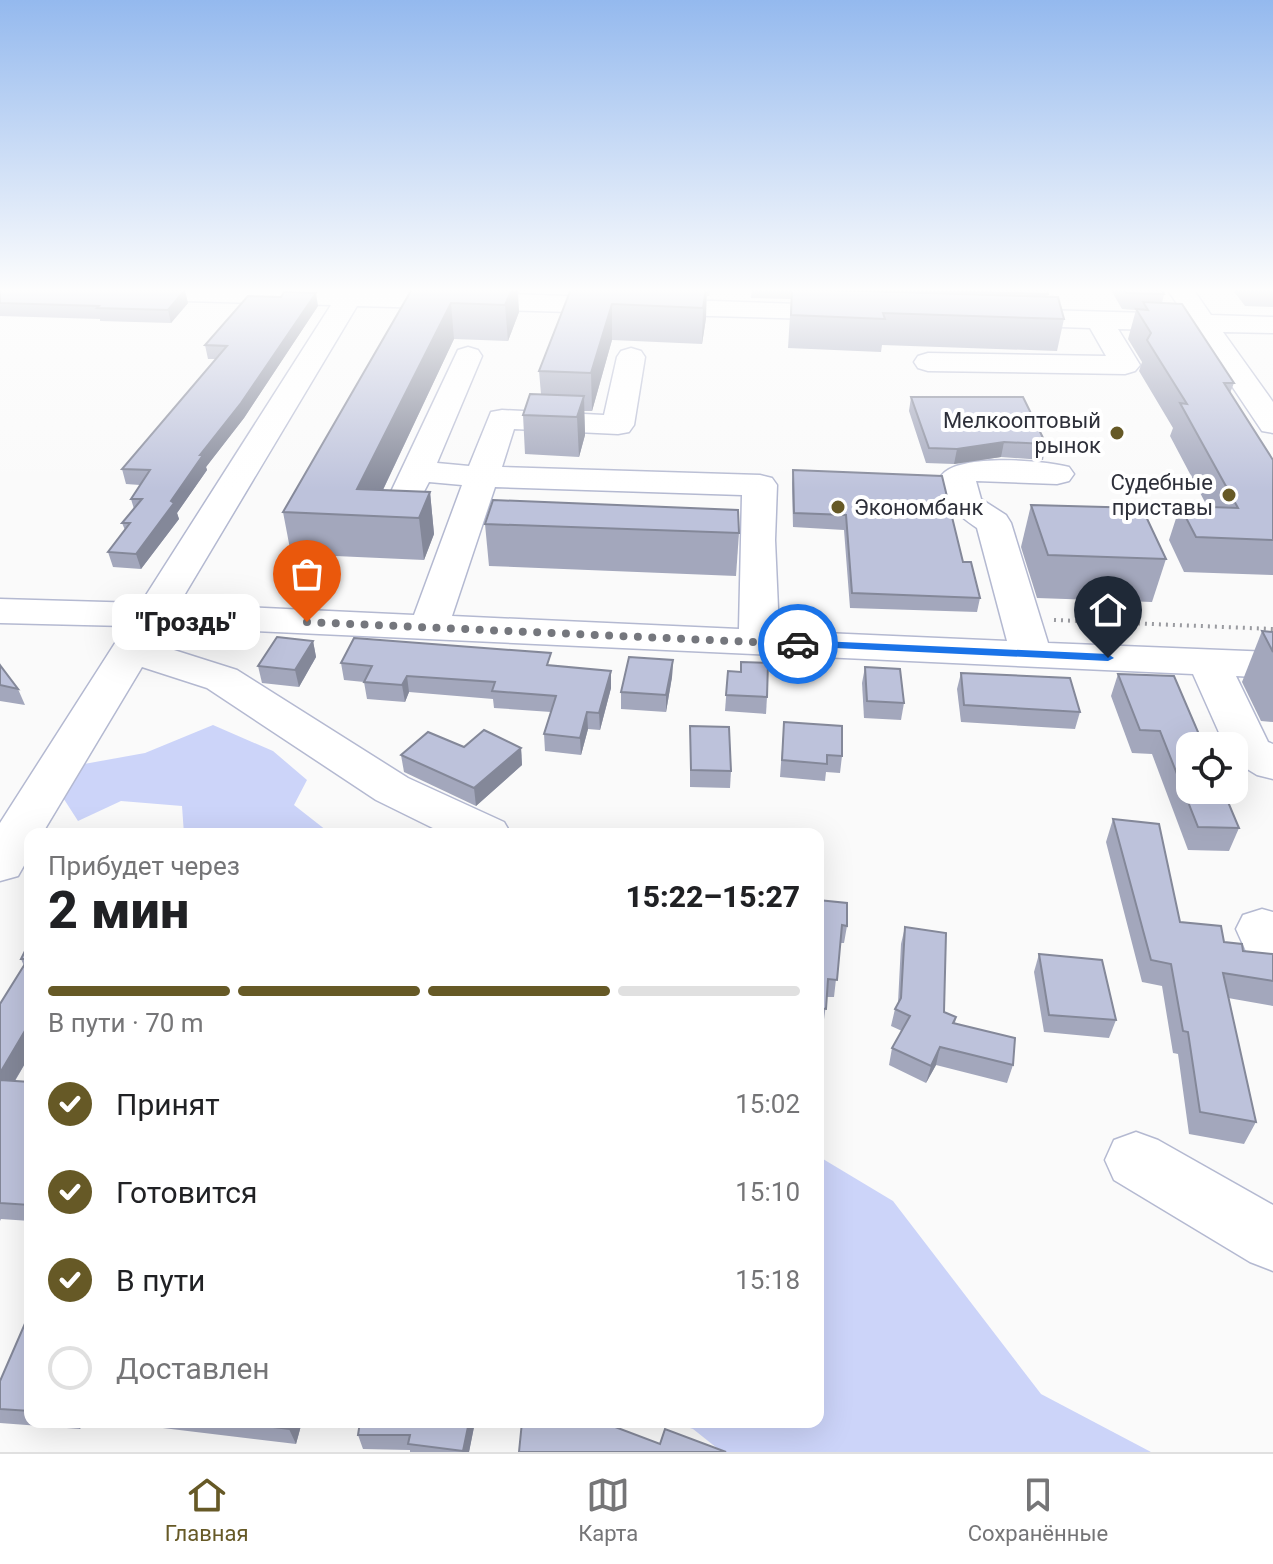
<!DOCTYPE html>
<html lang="ru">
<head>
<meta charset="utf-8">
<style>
	:root { --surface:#fff; --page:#f6f6f6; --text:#202124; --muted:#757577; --line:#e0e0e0; --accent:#665926 }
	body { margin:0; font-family:Roboto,sans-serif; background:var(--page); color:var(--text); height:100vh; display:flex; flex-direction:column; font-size:30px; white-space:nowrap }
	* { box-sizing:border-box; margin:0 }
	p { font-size:26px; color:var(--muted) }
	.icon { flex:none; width:44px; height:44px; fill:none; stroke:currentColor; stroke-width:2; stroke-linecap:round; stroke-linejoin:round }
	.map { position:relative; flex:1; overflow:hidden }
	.side { position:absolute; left:24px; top:828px; width:800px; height:600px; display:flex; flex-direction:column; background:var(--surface); border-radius:16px; box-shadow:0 8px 32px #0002 }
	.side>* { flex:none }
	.fabs { position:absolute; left:1176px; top:732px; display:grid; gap:16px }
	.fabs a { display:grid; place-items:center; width:72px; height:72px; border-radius:16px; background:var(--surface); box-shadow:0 8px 32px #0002; font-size:40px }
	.pin { position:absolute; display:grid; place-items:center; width:68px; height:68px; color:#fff; margin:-82px -34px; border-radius:50% 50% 50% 0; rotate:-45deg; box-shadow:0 0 8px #0007 }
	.pin .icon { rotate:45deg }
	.courier { position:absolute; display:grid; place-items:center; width:80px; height:80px; margin:-40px; border:6px solid #1a73e8; border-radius:50%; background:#fff; color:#222; box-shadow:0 2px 10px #0007 }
	.bubble { position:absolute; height:56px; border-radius:16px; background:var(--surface); box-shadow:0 8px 32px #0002; font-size:26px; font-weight:800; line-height:56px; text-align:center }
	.overview em { font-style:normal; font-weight:800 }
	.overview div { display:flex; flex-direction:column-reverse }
	.overview { display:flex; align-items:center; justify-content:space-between; height:136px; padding:0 24px }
	h1 { font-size:52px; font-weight:800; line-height:60px }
	.bar { display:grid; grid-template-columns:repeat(4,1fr); gap:12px 8px; align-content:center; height:96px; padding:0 24px }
	.bar i { height:10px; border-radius:6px; background:var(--line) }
	.bar .selected { background:var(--accent) }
	.bar p { grid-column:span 4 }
	ol { padding:0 24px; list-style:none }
	li { display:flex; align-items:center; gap:24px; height:88px }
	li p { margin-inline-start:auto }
	li .icon { padding:8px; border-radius:50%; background:var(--accent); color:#fff; stroke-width:4 }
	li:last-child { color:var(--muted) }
	li i { width:44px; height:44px; border:4px solid var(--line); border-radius:50% }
	.dock { display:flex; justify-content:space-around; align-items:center; height:112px; border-top:2px solid var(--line); background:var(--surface); font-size:22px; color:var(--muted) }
	.dock a { display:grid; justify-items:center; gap:4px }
	.dock .selected { color:var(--accent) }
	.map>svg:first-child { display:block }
</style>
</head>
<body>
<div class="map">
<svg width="1273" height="1452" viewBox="0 0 1273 1452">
	<rect width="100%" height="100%" fill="#fafafa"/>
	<g fill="#ccd4f9">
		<polygon points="213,725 273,751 307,780 294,805 331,834 184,834 182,806 121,801 78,821 60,793 84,764 145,753"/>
		<polygon points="818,1156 893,1201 1041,1394 1151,1452 722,1452 693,1429 671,1422 818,1422"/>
	</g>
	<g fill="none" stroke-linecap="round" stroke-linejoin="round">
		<g stroke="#b4b9d1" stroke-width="3">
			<g id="minor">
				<path d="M29 289H367L857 306 861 312 857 318 848 320 357 306 179 604 414 615 462 485 429 482 418 503 406 506 394 503 389 496 458 350 468 347 478 350 482 356 437 463 469 466 491 412 502 410 604 415 617 357 621 351 631 348 641 351 645 357 634 425 629 432 618 434 514 429 502 467 760 475 772 478 777 485 775 540 779 631 1007 641 977 528C951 510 948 507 941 476 957 453 1043 460 1069 467L1074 474 1069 481 1057 484 976 481 981 499 1006 515 1011 523 1048 643 1273 652V678L1236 676 1268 742 1273 744V779L1257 775 1234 761V746H1225L1193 674 165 627 155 644 237 670 408 778 504 822 511 834H445L376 800 207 688 142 667 42 834H30V855L18 876 0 881V823L126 626 0 623V599L141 603 331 305 42 297 33 294ZM495 487 742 495 739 629 452 616Z"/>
				<polygon points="1167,289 1193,289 1211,315 1273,317 1273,333 1223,332 1273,402 1273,433 1262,431 1195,331 1118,329 1140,365 1135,371 1125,374 928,371 918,368 914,362 918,356 928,353 1106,356 1090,328 1004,325 994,323 990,317 994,311 1004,309 1184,314"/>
				<polygon points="1262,909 1273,912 1273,975 1254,969 1236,929 1243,915"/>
				<polygon points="1136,1132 1158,1140 1273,1205 1273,1271 1250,1262 1114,1180 1105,1160 1114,1140"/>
			</g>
		</g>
		<polyline stroke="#9a9ba0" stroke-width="4" stroke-dasharray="2 5" stroke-linecap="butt" points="1054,620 1273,629"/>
		<use href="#minor" fill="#fff" fill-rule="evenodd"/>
	</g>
	<g fill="#a3a7bc">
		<polygon points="0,289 188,303 171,323 100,321 100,319 0,316"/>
		<polygon points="412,289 528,289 527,291 518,290 519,312 508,341 454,339 383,490 430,492 434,534 424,560 291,554 283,512"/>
		<polygon points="571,289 711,289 709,296 707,296 706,318 702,344 612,340 592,411 584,411 585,435 579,457 525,454 523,415 541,394 539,371"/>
		<polygon points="752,289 1047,289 1048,297 1064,319 1057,351 882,345 881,352 788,348 791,299 751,298"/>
		<polygon points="1095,289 1162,289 1164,294 1162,303 1234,383 1230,393 1273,460 1273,575 1184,572 1169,540 1180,506 1207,506 1170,436 1173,428 1139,371 1142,362 1128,339 1136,310 1122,309 1111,290"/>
		<polygon points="1232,289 1273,289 1273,307 1245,306"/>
		<polygon points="318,306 244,418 206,467 207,470 177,513 179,519 141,569 113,567 108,552 125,530 122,523 134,509 131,499 140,485 126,484 122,469 216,359 208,359 205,345"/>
		<polygon points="911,397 1046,444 1043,460 1001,457 954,464 926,463 909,411"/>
		<polygon points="793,470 980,598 977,612 850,608 844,530 793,527 792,483"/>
		<polygon points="1031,505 1166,559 1152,602 1037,598 1021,547"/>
		<polygon points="485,524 739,533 736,576 489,566"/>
		<polygon points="1262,631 1273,632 1273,722 1261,721 1242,682"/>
		<polygon points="313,641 316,657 299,687 262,683 258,666"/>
		<polygon points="673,660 672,677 666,712 621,709 621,692"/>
		<polygon points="341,663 552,666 611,671 611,688 600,730 588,729 581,755 545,751 544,734 551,712 494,708 493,699 409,692 405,702 367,699 364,682 344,680"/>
		<polygon points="0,665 18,689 25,705 0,701"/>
		<polygon points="865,667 904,703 901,720 864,718 862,683"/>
		<polygon points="728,671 767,697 766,714 725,711"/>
		<polygon points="961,673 1080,712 1075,729 961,722 957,689"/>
		<polygon points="1118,674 1239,828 1229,851 1188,850 1152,754 1132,753 1111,696"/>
		<polygon points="784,722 842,756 840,773 826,772 825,781 780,777"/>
		<polygon points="690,726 731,771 730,788 690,787"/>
		<polygon points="464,747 521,748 522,765 476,806 404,772 401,755"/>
		<polygon points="1113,819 1180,922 1243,951 1273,954 1273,1006 1228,998 1256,1122 1244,1144 1189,1134 1178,1054 1173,1053 1162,986 1142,982 1106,842"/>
		<polygon points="818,900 847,926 844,943 840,943 834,997 827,997 823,1027 818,1026"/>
		<polygon points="905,927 944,1012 956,1017 955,1023 1013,1065 1007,1083 936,1065 926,1083 889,1065 892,1048 902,1031 891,1026 895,1009 898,1003 901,944"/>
		<polygon points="30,941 30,1055 15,1081 30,1082 30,1221 1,1219 0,1221 0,1004 24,966 21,959"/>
		<polygon points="1039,954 1116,1020 1109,1038 1044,1032 1034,972"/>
		<polygon points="30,1312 30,1422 83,1422 80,1429 0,1423 0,1381"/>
		<polygon points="113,1422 302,1422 296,1444"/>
		<polygon points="360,1422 475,1422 469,1452 410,1452 410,1450 363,1449 358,1435"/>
	</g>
	<g fill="#848899">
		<polygon points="512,289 517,289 519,312 508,341 505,305"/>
		<polygon points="706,289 706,318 702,344 703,308"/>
		<polygon points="185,290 188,303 171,323 168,310"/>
		<polygon points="316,293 318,306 244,418 206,467 207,470 177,513 179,519 141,569 136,554 200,455"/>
		<polygon points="451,303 454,339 371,515 357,489"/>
		<polygon points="612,304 612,340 592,411 591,373"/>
		<polygon points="584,396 585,435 579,457 577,417"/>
		<polygon points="1004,442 1001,457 954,464 957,449"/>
		<polygon points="430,492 434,534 424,560 419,518"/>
		<polygon points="313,641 316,657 299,687 295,670"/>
		<polygon points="673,660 672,677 666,712 666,695"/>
		<polygon points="611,671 611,688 600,730 599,713"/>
		<polygon points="407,676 409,692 405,702 402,685"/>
		<polygon points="587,712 588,729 581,755 580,738"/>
		<polygon points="521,748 522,765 476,806 474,788"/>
		<polygon points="26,1029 30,1036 30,1055 5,1097 0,1088 0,1073"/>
		<polygon points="940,1047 936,1065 926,1083 931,1066"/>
		<polygon points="75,1422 83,1422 80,1429"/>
		<polygon points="291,1422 302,1422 296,1444 289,1429"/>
		<polygon points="469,1422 475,1422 469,1452 463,1452"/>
	</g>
	<g fill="#bdc2db" stroke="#848899" stroke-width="2">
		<polygon points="0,289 130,289 185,290 168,310 97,308 99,306 0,303"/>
		<polygon points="412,289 512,289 505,305 451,303 357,489 430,492 419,518 283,512"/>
		<polygon points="571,289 706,289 703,308 612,304 591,373 539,371"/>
		<polygon points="792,289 1058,297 1064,319 883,313 885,319 791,315"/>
		<polygon points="867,289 1047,289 1048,294"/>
		<polygon points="1124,289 1161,289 1164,294 1127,293"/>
		<polygon points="284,292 316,293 241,403 200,455 203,455 171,501 174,503 136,554 108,552 130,523 122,523 142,499 131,499 150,470 122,469 227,346 205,345 248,296 281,297"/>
		<polygon points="1143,302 1182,304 1234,383 1224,383 1273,460 1273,540 1196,537 1180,506 1238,508 1180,403 1187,404 1147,340 1151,333 1136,309 1148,310"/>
		<polygon points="530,394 584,396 577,417 523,415"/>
		<polygon points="911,397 1023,397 1046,444 1004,442 957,449 929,448"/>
		<polygon points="793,470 942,476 963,562 971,562 980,598 852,593 846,515 794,513"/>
		<polygon points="493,500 738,510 739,533 485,524"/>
		<polygon points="1031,505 1142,508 1166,559 1048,555"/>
		<polygon points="1262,631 1273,632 1273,652"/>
		<polygon points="277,637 313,641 295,670 258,666"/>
		<polygon points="354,638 551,653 547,665 611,671 599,713 587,712 580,738 544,734 556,696 492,691 495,682 407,676 402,685 364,682 372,666 341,663"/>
		<polygon points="629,657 673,660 666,695 621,692"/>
		<polygon points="741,662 768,663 767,697 726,695 728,671 741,672"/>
		<polygon points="0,665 18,689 0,685"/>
		<polygon points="865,667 900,669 904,703 867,701"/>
		<polygon points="961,673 1070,678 1080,712 964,705"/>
		<polygon points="1118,674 1174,676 1204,746 1190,746 1190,790 1223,790 1239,828 1198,827 1160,731 1140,730"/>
		<polygon points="784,722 842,726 842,756 827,755 827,764 782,760"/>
		<polygon points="690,726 729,727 731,771 691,770"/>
		<polygon points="484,730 521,748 474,788 401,755 428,732 464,747"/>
		<polygon points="1113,819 1159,824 1180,922 1221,926 1224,942 1242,944 1243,951 1273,954 1273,981 1223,973 1256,1122 1200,1112 1188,1032 1183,1031 1171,964 1151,960"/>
		<polygon points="818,900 847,903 847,926 842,925 837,980 828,979 826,1009 818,1008"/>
		<polygon points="905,927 946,933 944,1012 956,1017 953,1023 1015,1038 1013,1065 940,1047 931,1066 892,1048 910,1016 895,1009 901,998"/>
		<polygon points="30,941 30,1029 26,1029 0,1073 0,1004 28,959 21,959"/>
		<polygon points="1039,954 1102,960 1116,1020 1049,1015"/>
		<polygon points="0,1080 30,1082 30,1205 0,1203"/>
		<polygon points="30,1312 30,1411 0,1409 0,1381"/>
		<polygon points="230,1422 291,1422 289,1429"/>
		<polygon points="360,1422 469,1422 463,1451 408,1444 410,1435 358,1435"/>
		<polygon points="522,1422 602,1422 660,1444 665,1429 726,1452 519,1452"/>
	</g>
	<linearGradient id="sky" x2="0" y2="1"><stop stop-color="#94b9ee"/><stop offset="0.59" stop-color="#fdfdfd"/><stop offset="1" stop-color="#fdfdfd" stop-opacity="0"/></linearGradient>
	<rect width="1273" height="492" fill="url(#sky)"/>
	<polygon fill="#1a73e8" points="798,640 1108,654 1114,658 1108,661 793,646 793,641"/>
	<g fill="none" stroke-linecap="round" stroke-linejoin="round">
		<polyline stroke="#75777d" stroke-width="8" stroke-dasharray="0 14.4" points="307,622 798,644"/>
	</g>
	<g fill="#665926" stroke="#fff" stroke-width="3">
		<circle cx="1117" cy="433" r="8"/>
		<circle cx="1229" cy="495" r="8"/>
		<circle cx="838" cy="507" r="8"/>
	</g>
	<g text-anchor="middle" stroke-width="8" stroke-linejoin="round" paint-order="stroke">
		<g font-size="22" fill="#2e303a" stroke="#fff" text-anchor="end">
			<text x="1101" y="428">Мелкооптовый<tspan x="1101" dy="25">рынок</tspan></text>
			<text x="1213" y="490">Судебные<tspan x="1213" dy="25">приставы</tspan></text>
			<text x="854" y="515" text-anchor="start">Экономбанк</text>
		</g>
	</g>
</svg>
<div class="fabs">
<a><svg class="icon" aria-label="locate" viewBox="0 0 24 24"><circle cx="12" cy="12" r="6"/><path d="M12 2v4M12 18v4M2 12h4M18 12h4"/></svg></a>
</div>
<div class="pin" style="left:307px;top:622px;background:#ea580c"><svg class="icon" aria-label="bag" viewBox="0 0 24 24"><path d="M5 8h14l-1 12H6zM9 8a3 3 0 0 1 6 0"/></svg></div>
<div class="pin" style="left:1108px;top:658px;background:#1f2937"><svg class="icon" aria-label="home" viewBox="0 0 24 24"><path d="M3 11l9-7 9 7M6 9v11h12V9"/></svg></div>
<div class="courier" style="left:798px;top:644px"><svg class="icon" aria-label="car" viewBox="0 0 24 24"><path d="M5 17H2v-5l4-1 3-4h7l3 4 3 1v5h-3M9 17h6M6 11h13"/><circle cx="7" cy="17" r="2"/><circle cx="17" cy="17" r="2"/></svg></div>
<div class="bubble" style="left:112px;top:594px;width:148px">&quot;Гроздь&quot;</div>
<section class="side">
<div class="overview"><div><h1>2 мин</h1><p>Прибудет через</p></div><em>15:22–15:27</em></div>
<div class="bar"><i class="selected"></i><i class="selected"></i><i class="selected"></i><i></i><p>В пути · 70 m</p></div>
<ol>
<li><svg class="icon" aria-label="check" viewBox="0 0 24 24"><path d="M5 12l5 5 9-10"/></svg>Принят<p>15:02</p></li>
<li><svg class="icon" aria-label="check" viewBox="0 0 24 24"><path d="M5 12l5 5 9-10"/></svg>Готовится<p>15:10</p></li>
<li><svg class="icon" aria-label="check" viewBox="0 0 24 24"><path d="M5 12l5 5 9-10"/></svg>В пути<p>15:18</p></li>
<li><i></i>Доставлен</li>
</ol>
</section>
</div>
<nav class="dock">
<a class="selected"><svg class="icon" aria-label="home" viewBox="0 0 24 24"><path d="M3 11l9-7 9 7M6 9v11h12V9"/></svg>Главная</a>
<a><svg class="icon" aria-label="map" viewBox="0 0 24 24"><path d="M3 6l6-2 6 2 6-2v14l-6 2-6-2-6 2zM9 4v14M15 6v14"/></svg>Карта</a>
<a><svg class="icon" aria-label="saved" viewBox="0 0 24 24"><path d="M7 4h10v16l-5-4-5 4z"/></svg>Сохранённые</a>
</nav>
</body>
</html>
